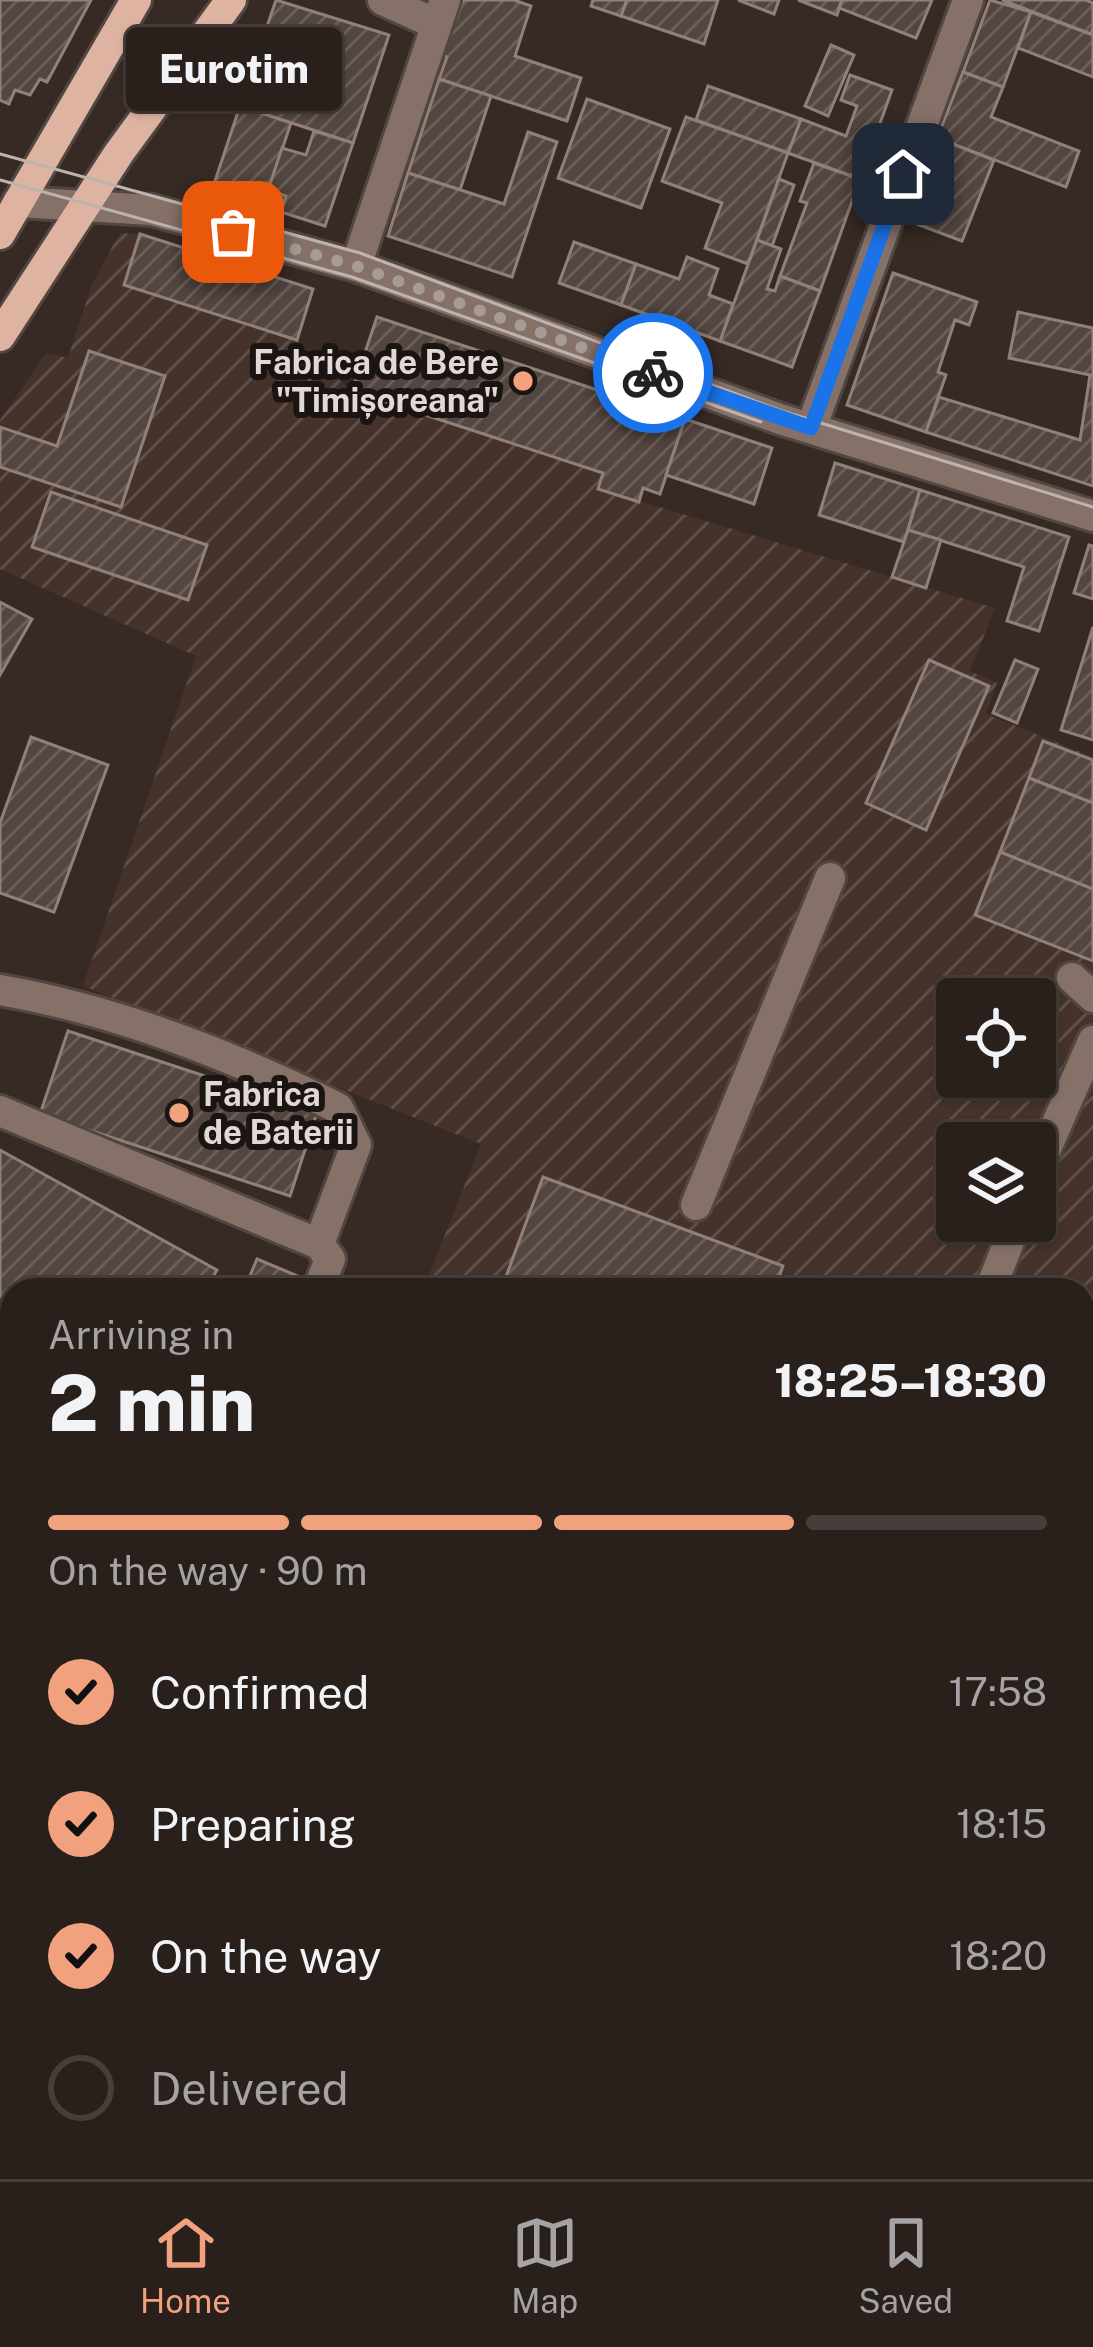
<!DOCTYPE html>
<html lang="en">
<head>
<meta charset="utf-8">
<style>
	:root { --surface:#29201b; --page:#312824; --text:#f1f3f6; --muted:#a5a3a3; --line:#453e3a; --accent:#f2a17e }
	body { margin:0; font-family:"Public Sans",sans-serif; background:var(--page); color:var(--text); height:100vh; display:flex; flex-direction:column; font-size:45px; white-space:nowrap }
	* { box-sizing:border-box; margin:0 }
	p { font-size:39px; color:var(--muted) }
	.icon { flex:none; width:66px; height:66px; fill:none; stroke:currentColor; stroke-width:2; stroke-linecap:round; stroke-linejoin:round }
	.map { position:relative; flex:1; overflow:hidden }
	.sheet { position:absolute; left:0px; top:1278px; width:1095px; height:903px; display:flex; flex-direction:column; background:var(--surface); border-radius:36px 36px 0 0; box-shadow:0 3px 9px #0004,0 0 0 3px var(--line) }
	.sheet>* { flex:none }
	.controls { position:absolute; left:936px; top:978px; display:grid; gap:24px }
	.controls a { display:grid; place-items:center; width:120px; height:120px; border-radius:12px; background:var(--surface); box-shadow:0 3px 9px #0004,0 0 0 3px var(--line); font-size:60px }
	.pin { position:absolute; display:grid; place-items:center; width:102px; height:102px; color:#fff; margin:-51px; border-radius:24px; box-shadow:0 6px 18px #0006 }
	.courier { position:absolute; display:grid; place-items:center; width:120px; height:120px; margin:-60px; border:9px solid #1a73e8; border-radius:50%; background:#fff; color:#222; box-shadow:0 3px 15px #0007 }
	.bubble { position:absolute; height:84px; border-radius:12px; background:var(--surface); box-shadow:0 3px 9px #0004,0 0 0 3px var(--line); font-size:39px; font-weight:800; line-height:84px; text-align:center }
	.overview em { font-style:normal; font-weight:800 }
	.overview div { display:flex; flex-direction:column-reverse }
	.overview { display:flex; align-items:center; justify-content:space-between; height:204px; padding:0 48px }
	h1 { font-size:78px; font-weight:800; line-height:90px }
	.bar { display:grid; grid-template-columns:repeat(4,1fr); gap:18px 12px; align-content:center; height:144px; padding:0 48px }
	.bar i { height:15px; border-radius:9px; background:var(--line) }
	.bar .selected { background:var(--accent) }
	.bar p { grid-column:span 4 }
	ol { padding:0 48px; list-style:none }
	li { display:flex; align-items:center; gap:36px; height:132px }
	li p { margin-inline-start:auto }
	li .icon { padding:12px; border-radius:50%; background:var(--accent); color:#111; stroke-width:4 }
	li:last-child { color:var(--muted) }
	li i { width:66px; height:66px; border:6px solid var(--line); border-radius:50% }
	.dock { display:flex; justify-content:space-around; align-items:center; height:168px; border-top:3px solid var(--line); background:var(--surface); font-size:33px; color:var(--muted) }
	.dock a { display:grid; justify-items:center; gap:6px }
	.dock .selected { color:var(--accent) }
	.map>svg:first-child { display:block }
</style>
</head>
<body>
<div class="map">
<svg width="1093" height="2179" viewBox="0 0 1093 2179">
	<defs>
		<pattern id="industrial-furrows" width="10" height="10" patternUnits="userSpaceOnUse" patternTransform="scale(3)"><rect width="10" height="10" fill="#45322a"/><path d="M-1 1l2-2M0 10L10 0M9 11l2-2" fill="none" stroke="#604f48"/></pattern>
		<pattern id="building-hatch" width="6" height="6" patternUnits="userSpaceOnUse" patternTransform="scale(3)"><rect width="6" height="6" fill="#53453f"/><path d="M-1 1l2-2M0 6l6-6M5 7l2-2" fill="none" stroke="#6b5f5a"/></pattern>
	</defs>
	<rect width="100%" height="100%" fill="#372a24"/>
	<g fill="url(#industrial-furrows)" fill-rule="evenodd">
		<path d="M120 233 140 234 313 289 297 340 352 391 603 473 599 489 995 608 970 671 997 683 986 714 1093 757V1368L1083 1398V1290H423L481 1144 83 986 196 656 0 569V420L46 353 68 358 92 284ZM957 999H1035V1077H957ZM957 1143H1035V1221H957Z"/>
		<polygon points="1083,1573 1093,1574 1093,2179 117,2179 120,2169 1083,2169"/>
	</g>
	<g fill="url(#building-hatch)" stroke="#908079" stroke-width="3">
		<polygon points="0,0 91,0 47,82 40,79 30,95 15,90 9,104 0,100"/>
		<polygon points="276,0 389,35 353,143 240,106"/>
		<polygon points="463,0 514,0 531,6 515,56 581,78 567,121 439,79 447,57 435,54 446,17 456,20"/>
		<polygon points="593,0 627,0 621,16 591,6"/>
		<polygon points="627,0 718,0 704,44 621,16"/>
		<polygon points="738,0 779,0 774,14"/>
		<polygon points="798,0 842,0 837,15"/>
		<polygon points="842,0 932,0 916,38 839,8"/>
		<polygon points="990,0 1031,12 1003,87 963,72"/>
		<polygon points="1002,0 1086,0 1093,3 1093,28 1091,34"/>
		<polygon points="1031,12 1093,35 1093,77 1018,48"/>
		<polygon points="831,45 854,55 828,116 805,106"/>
		<polygon points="963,72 1003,87 991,117 1079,151 1066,187 937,138"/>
		<polygon points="850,75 892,90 860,179 788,153 801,119 846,136 857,106 841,100"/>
		<polygon points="439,79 491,96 460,190 408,173"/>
		<polygon points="708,86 801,119 788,153 696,120"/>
		<polygon points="587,99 670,129 641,208 558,178"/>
		<polygon points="240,106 291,123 263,206 212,190"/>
		<polygon points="686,117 788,153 748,264 705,248 722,203 662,181"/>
		<polygon points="314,131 353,143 325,226 281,212 286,196 268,190 282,148 306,155"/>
		<polygon points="528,132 557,142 512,277 388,236 408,173 504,204"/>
		<polygon points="937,138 994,160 962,241 906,220"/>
		<polygon points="814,163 860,179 820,291 780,276 807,203 800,201"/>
		<polygon points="779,179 794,185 772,246 757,240"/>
		<polygon points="140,234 313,289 297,340 124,285"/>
		<polygon points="757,240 781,249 767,289 775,291 780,276 820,291 792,367 720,341"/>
		<polygon points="574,242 636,264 621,305 559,283"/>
		<polygon points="687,257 718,269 709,295 733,304 720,341 621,305 636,264 679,279"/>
		<polygon points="893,273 977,302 969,325 955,320 938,372 946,375 926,432 847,405"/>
		<polygon points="1018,312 1093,328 1093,486 926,432 939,397 1080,440 1090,375 1009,358"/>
		<polygon points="377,317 685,419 660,494 643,488 639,502 598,489 603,473 352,391"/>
		<polygon points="89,351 165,376 121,507 0,467 0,427 57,446"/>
		<polygon points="685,419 772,448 754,504 666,475"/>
		<polygon points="835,463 920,490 904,542 819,515"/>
		<polygon points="920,490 1069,537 1039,631 1007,621 1024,567 908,530"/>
		<polygon points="51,492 207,545 188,600 32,547"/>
		<polygon points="908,530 941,540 926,588 892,577"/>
		<polygon points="1089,545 1093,546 1093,599 1074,593"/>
		<polygon points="0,602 32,619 0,675"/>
		<polygon points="1093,627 1093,740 1061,730"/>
		<polygon points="929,660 989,686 926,830 866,803"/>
		<polygon points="1015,660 1038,669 1017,723 993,713"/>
		<polygon points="31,737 108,765 54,912 0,893 0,823"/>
		<polygon points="1043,741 1093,760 1093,803 1029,778"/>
		<polygon points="1029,778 1093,803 1093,889 1000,852"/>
		<polygon points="1000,852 1093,889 1093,961 975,915"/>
		<polygon points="68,1031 317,1113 290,1196 40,1114"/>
		<polygon points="0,1150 217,1270 205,1290 12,1290 12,1376 0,1369"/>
		<polygon points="543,1177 783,1266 774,1290 501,1290"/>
		<polygon points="257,1259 312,1282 309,1290 244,1290"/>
		<polygon points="0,1369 12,1376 12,1428 0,1421"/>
		<polygon points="0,1489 12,1495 12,1639 0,1632"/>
		<polygon points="1083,1742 1093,1743 1093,1983 1083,1982"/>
		<polygon points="132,2169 274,2169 270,2179 129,2179"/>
		<polygon points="339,2169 383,2169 380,2179 335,2179"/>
		<polygon points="659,2169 783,2169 778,2179 654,2179"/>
	</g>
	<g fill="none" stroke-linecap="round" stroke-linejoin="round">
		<g stroke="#524640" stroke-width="36">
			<g id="minor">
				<polyline points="383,0 436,24"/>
				<polyline points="18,202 152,210 356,266 780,419 1093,516"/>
				<polyline points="356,266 445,0"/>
				<polyline points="811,428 968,0"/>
				<polyline points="1072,978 1093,997"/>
				<path d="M0 990C116 1010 233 1056 338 1108L356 1145 319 1244"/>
				<polyline points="0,1111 319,1244 330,1259 318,1290"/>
				<polyline points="1035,1174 1093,1041"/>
				<polyline points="696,1205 830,878"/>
				<polyline points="990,1290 1017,1221"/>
				<polyline points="0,1651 12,1658"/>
				<polyline points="0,1795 12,1774"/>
				<polyline points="297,2179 301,2169"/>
				<polyline points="651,2179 654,2169"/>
			</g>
		</g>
		<g stroke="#524640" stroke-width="36">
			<g id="major">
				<polyline points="0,234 136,0"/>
				<polyline points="0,336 119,153 231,0"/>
			</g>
		</g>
		<use href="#minor" stroke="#867168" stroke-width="30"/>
		<use href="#major" stroke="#deb3a1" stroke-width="30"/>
		<g stroke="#bdb3af" stroke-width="3">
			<polyline points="0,154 360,253 782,411 1093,507"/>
			<polyline points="0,180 352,277 761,422"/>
		</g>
	</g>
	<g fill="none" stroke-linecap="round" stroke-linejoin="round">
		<polyline stroke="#a69c97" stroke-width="12" stroke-dasharray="0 21.6" points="233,232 356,266 653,373"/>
		<polyline stroke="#1a73e8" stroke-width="15" points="653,373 811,428 903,174"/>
	</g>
	<g fill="#f2a17e" stroke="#1a1412" stroke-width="4.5">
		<circle cx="523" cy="381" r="12"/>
		<circle cx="179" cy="1113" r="12"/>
	</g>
	<g text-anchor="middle" stroke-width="12" stroke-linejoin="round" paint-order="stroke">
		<g font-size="33" font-weight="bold" fill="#e2d9d5" stroke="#1a1412" text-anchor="end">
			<text x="499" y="374">Fabrica de Bere<tspan x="499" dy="38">"Timișoreana"</tspan></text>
			<text x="203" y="1106" text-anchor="start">Fabrica<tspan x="203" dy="38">de Baterii</tspan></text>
		</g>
	</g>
</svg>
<div class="controls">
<a><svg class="icon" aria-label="locate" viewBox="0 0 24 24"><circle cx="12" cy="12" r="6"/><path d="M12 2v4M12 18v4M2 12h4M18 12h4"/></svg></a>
<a><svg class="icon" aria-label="layers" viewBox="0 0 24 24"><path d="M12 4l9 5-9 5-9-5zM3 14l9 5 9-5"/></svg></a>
</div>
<div class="pin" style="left:233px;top:232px;background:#ea580c"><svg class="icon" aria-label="bag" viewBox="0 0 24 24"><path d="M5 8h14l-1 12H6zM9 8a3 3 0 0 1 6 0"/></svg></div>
<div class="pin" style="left:903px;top:174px;background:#1f2937"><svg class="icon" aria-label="home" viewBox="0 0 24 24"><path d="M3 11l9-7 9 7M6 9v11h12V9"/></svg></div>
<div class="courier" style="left:653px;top:373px"><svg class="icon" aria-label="bike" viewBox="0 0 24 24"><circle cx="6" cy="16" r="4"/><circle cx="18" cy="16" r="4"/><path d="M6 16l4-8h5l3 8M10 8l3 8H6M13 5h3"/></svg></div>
<div class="bubble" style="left:126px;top:27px;width:216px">Eurotim</div>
<section class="sheet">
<div class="overview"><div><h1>2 min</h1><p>Arriving in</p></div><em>18:25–18:30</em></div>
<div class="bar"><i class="selected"></i><i class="selected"></i><i class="selected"></i><i></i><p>On the way · 90 m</p></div>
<ol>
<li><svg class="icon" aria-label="check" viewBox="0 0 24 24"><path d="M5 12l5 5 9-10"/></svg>Confirmed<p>17:58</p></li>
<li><svg class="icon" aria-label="check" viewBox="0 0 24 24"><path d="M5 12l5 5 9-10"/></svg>Preparing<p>18:15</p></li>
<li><svg class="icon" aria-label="check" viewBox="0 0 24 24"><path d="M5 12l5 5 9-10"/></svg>On the way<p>18:20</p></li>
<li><i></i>Delivered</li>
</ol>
</section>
</div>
<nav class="dock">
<a class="selected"><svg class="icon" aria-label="home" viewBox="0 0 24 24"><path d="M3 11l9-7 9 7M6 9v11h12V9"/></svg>Home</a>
<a><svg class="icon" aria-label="map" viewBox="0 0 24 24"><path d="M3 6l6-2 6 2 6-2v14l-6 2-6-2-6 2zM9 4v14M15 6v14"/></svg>Map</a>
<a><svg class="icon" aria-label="saved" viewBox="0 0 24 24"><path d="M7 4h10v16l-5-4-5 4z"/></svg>Saved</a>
</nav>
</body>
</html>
